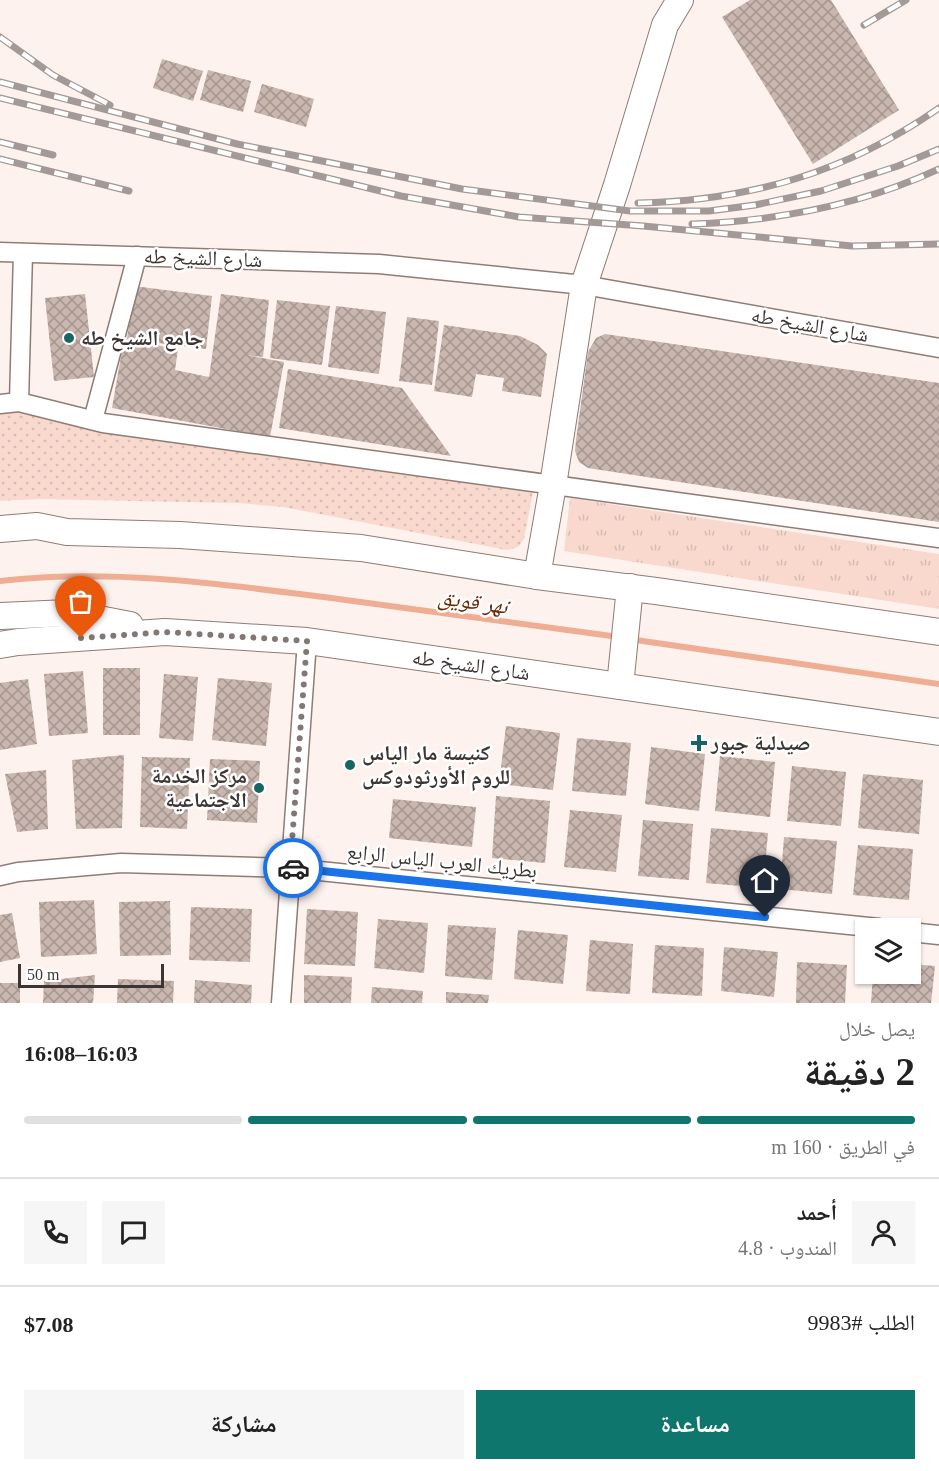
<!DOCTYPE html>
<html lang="ar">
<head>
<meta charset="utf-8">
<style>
	:root { --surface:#fff; --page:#f6f6f6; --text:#222; --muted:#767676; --line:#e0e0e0; --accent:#0f766e }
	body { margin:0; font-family:"Times New Roman","Noto Naskh Arabic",serif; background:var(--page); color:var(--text); direction:rtl; height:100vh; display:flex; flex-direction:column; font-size:22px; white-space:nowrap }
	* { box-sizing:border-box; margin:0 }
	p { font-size:20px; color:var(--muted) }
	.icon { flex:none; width:33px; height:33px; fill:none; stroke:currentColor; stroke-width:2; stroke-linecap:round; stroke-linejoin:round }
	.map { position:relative; height:1003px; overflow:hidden; direction:ltr }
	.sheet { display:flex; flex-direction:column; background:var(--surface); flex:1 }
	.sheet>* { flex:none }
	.controls { position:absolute; left:855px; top:918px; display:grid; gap:12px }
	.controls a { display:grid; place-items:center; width:66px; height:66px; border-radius:0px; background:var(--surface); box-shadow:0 2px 4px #0004; font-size:30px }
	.scale { position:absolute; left:18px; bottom:15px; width:146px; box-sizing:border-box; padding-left:6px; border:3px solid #3d3533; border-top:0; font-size:16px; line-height:21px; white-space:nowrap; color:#3d3533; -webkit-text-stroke:4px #fff; paint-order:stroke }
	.pin { position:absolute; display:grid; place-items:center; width:51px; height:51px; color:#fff; margin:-62px -26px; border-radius:50% 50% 50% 0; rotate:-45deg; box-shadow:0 0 6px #0007 }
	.pin .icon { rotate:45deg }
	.courier { position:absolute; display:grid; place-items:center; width:60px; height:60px; margin:-30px; border:4px solid #1a73e8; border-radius:50%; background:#fff; color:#222; box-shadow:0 2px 8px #0007 }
	.headline em { font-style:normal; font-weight:800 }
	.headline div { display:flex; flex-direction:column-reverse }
	.headline { display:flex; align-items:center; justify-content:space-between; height:102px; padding:0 24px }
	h1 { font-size:39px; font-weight:800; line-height:45px }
	.bar { display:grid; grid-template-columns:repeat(4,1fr); gap:9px 6px; align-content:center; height:72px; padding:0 24px }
	.bar i { height:8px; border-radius:4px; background:var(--line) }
	.bar .active { background:var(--accent) }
	.bar p { grid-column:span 4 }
	.line { display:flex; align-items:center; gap:15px; padding:0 24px; border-top:2px solid var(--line) }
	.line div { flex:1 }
	.round { display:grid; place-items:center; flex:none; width:63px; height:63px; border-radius:0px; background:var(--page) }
	.action { display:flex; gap:12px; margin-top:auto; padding:12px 24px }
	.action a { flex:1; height:69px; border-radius:0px; background:var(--accent); color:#fff; font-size:24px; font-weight:800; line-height:69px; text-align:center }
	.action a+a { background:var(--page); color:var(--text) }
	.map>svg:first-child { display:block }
</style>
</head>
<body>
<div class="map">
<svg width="939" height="1003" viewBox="0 0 939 1003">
	<defs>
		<pattern id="grass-tufts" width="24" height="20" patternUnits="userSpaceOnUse" patternTransform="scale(1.5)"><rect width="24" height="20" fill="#f9d9cd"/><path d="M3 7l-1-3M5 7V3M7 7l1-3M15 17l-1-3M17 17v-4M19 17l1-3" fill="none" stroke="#d6bbb0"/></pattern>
		<pattern id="park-dots" width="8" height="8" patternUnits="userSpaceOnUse" patternTransform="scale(1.5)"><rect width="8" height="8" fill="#f9d9cd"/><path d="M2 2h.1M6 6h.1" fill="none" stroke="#d6bbb0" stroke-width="1.8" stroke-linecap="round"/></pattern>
		<pattern id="building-cross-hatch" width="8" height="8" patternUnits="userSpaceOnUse" patternTransform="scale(1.5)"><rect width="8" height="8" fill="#c8b6af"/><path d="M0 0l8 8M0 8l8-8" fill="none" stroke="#a4958f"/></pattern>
	</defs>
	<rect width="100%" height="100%" fill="#fef2ee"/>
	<polygon fill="url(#grass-tufts)" points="570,498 939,554 939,609 564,551"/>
	<polygon fill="url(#park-dots)" points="30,407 176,438 533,492 524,539 518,547 507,550 283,507 238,503 134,501 39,499 0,501 0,411"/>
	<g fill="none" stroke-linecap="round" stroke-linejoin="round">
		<g stroke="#efae94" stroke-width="6">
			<path d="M0 581C110 568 222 584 331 598 427 611 523 624 619 637"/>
			<polyline points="629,639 939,684"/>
		</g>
	</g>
	<g fill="url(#building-cross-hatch)">
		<polygon points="750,0 831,0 899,110 813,164 722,17"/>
		<polygon points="162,59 203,71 193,101 153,88"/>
		<polygon points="208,70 251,81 243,112 200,100"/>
		<polygon points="262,84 314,99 306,127 254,112"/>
		<polygon points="134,286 212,296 206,349 127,339"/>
		<polygon points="85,294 94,377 54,381 45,298"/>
		<polygon points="221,294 269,300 263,357 246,355 284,362 270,437 112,408 124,339 178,349 175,370 209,377"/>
		<polygon points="277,300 330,306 322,365 270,358"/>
		<polygon points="336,306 386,312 379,374 328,367"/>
		<polygon points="407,317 439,321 432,385 399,381"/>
		<polygon points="444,325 520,336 538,345 547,354 541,397 502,391 504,378 476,374 472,397 434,391"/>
		<polygon points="605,334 939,383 939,522 588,468 579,462 575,451 576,440 588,352 596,338"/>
		<polygon points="288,369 402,388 451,456 279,428"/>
		<rect x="103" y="668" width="37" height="67"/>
		<polygon points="83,671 88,733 49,736 44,674"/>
		<polygon points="164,674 198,677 193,741 159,738"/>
		<polygon points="218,678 272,683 266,746 212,740"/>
		<polygon points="28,679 37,744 0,750 0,683"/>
		<polygon points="506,726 560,733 553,790 499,784"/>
		<polygon points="577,738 631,743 626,796 572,791"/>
		<polygon points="651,747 705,754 699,811 645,804"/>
		<polygon points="124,755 122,828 76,829 72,760"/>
		<polygon points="720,756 775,762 770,817 715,811"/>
		<polygon points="142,757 190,758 187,829 140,827"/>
		<polygon points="210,759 260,761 257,823 207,820"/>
		<polygon points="792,766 846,772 841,826 787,821"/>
		<polygon points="46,770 48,829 17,832 5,774"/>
		<polygon points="863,774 923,780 919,834 858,828"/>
		<polygon points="496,796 550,801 545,863 492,858"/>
		<polygon points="393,799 476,807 472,847 389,838"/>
		<polygon points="570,810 622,815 616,872 564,867"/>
		<polygon points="643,820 693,824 689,880 638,876"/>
		<polygon points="711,828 768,833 763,888 706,883"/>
		<polygon points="784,837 837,841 832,894 780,889"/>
		<polygon points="858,845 913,849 909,900 853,895"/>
		<polygon points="94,900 97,954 41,957 39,902"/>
		<polygon points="170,901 171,955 120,956 119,902"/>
		<polygon points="191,907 252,909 250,962 189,960"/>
		<polygon points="307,909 358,912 355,966 304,964"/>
		<polygon points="12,913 20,958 0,962 0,915"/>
		<polygon points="378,919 428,923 424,973 374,968"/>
		<polygon points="448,925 496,928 492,980 445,976"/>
		<polygon points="518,930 568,935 563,984 514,979"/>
		<polygon points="590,940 633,944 630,994 586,991"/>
		<polygon points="655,945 704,948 702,996 652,993"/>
		<polygon points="724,947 778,952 774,997 721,991"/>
		<polygon points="797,962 847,965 845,1003 796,1003"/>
		<polygon points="910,964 935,966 931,1003 871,1003 873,974 910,974"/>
		<polygon points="95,975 93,1003 43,1003 44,981"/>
		<polygon points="304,975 352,977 351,1003 304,1003"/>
		<polygon points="118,979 174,981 173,1003 117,1003"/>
		<polygon points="195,980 252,985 251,1003 194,1003"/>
		<rect x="0" y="983" width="20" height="20"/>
		<polygon points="372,987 423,991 422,1003 371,1003"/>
		<polygon points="446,992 489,995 488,1003 446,1003"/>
	</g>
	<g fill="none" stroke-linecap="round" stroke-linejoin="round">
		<g stroke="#8e7d76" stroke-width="21">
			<g id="minor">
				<polyline points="0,252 379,264 584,285 939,348"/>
				<polyline points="19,402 23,253"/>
				<polyline points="0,404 19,402 103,423 939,538"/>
				<polyline points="93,420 137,256"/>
				<polyline points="0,876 18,872 121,863 290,868 879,928"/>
				<polyline points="910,932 939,935"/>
				<polyline points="281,1003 307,641"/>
			</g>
		</g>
		<g stroke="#8e7d76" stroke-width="28">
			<g id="secondary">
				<polyline points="0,529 37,526 67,532 180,535 361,548 537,576 656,591 939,632"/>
				<polyline points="537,576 553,485 584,285 617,185 665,25 680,0"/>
				<polyline points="0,616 68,613 130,625"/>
				<polyline points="0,645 18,642 165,632 307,641 939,732"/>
				<polyline points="620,686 630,587"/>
			</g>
		</g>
		<use href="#minor" stroke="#fff" stroke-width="18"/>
		<use href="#secondary" stroke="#fff" stroke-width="26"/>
		<g stroke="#a39996" stroke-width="7">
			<g id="rail">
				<polyline points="864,25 906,0"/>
				<polyline points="0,37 53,75 110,105"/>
				<polyline points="0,82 237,144 462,189 630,211 709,211 755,205 821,191 898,166 939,149"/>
				<polyline points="0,98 401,196 519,217 643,226 852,246 939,244"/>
				<polyline points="0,142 53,155"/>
				<polyline points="0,159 129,191"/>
				<path d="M638 203C749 201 847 172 939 108"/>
				<path d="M692 224C776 221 862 205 939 169"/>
			</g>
		</g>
		<use href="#rail" stroke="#fff" stroke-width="4.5" stroke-dasharray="14" stroke-linecap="butt"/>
	</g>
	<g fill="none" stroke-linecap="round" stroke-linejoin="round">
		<polyline stroke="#817774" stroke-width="6" stroke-dasharray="0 10.8" points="81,638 165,632 307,641 290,868 293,868"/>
		<polyline stroke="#1a73e8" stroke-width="8" points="293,868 765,917"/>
	</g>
	<g fill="#186664" stroke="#fff" stroke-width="2">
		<circle cx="69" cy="338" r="6"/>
		<path d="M696 734h6v6h6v6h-6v6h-6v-6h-6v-6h6z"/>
		<circle cx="350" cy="765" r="6"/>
		<circle cx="259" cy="788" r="6"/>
	</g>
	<g text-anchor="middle" stroke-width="5" stroke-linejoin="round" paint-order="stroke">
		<g font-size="21" fill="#3d3533" stroke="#fff">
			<text transform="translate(203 258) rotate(2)" y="7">شارع الشيخ طه</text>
			<text transform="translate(810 325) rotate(10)" y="7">شارع الشيخ طه</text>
			<text transform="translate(471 665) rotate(8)" y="7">شارع الشيخ طه</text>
			<text transform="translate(442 861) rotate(6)" y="7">بطريك العرب الياس الرابع</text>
		</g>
		<g font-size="21" font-weight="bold" fill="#3d3533" stroke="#fff" text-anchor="start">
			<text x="81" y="345">جامع الشيخ طه</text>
			<text x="711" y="750">صيدلية جبور</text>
			<text x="362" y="760">كنيسة مار الياس<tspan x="362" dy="24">للروم الأورثودوكس</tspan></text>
			<text x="247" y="783" text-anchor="end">مركز الخدمة<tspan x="247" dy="24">الاجتماعية</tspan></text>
		</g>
		<g font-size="22" font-style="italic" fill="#6f2500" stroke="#fff">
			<text transform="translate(473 601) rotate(8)" y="8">نهر قويق</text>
		</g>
	</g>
</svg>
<div class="controls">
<a><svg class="icon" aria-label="layers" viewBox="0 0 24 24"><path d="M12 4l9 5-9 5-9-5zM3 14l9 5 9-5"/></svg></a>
</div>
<div class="scale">50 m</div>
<div class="pin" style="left:81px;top:638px;background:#ea580c"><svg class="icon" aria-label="bag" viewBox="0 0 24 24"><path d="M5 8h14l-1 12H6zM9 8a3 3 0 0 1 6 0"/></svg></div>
<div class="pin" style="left:765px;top:917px;background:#1f2937"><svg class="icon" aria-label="home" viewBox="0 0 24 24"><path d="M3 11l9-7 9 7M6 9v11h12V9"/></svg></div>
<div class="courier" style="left:293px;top:868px"><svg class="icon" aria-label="car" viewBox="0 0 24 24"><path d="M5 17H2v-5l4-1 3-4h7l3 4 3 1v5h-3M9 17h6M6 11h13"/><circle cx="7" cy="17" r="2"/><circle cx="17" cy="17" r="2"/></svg></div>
</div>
<section class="sheet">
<div class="headline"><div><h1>2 دقيقة</h1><p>يصل خلال</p></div><em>16:03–16:08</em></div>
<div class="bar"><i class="active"></i><i class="active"></i><i class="active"></i><i></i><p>في الطريق · 160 m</p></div>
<div class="line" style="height:108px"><a class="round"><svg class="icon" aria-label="person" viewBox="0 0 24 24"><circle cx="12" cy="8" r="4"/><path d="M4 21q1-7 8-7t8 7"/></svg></a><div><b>أحمد</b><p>المندوب · 4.8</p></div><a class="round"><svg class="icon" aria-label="chat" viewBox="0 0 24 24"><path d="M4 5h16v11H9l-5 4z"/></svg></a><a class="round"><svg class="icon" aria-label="phone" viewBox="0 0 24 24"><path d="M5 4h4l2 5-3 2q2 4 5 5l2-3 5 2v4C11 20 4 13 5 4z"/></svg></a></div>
<div class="line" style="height:78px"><div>الطلب #9983</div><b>$7.08</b></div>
<div class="action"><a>مساعدة</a><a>مشاركة</a></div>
</section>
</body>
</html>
